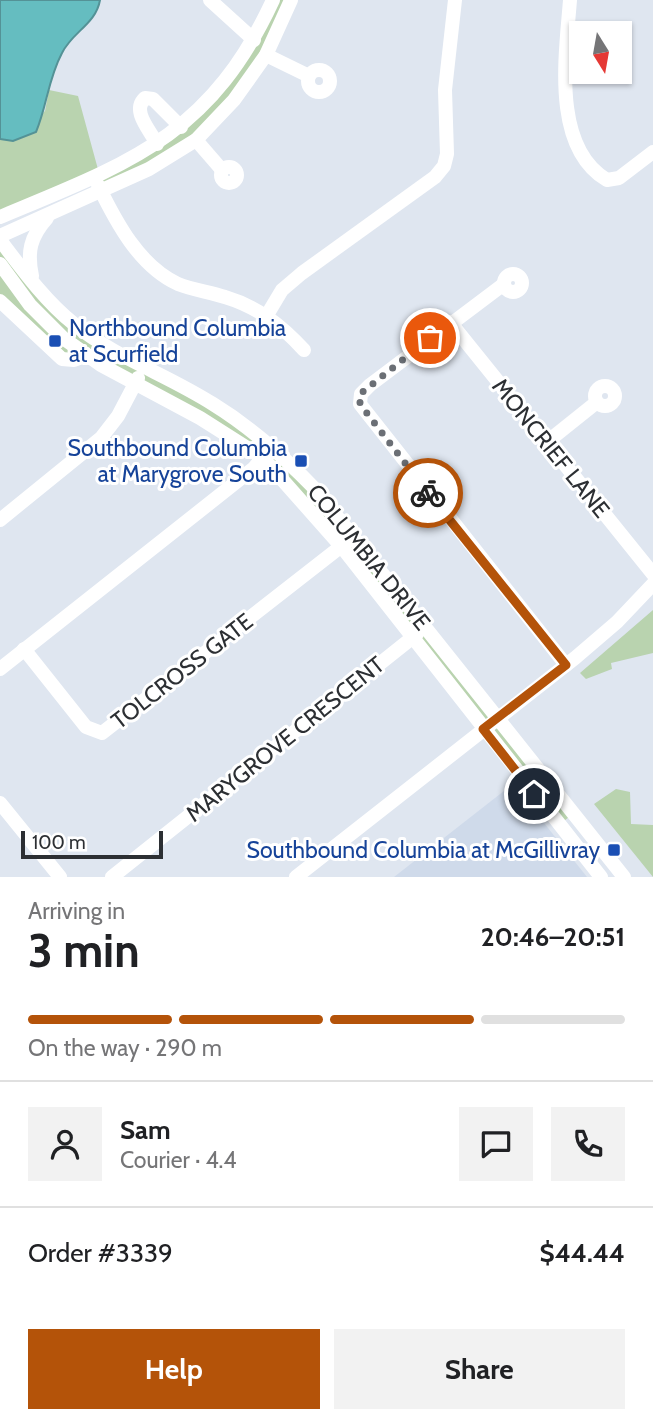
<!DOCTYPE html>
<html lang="en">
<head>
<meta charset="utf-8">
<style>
	:root { --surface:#fff; --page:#f2f2f2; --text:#202124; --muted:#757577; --line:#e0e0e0; --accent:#b45309 }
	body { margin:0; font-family:Cabin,sans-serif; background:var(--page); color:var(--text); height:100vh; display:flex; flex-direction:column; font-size:26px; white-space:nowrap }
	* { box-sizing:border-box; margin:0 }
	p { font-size:23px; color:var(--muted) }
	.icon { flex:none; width:38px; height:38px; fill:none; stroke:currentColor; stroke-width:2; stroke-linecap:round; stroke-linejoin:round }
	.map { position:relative; height:877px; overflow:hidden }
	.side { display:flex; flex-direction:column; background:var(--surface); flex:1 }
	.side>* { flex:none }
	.needle { width:46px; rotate:169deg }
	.tools { position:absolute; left:569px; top:21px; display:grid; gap:14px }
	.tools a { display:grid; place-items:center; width:63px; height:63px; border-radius:0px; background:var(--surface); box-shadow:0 2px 5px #0004; font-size:35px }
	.scale { position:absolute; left:21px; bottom:18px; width:142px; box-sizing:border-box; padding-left:7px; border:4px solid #2c2f33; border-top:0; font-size:19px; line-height:24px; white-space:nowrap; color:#2c2f33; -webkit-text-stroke:5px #fff; paint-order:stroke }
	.pin { position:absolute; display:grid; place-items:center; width:60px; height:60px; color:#fff; margin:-30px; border:4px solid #fff; border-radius:50%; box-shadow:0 2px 7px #0007 }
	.courier { position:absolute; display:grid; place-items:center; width:70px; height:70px; margin:-35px; border:5px solid #b45309; border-radius:50%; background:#fff; color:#222; box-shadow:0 2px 9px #0007 }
	.headline em { font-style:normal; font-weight:700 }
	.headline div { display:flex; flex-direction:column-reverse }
	.headline { display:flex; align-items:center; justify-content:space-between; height:119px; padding:0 28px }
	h1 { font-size:46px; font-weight:700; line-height:52px }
	.bar { display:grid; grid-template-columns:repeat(4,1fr); gap:10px 7px; align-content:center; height:84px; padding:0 28px }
	.bar i { height:9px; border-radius:5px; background:var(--line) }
	.bar .current { background:var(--accent) }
	.bar p { grid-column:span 4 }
	.line { display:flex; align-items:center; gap:18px; padding:0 28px; border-top:2px solid var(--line) }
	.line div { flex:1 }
	.round { display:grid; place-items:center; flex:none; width:74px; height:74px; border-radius:0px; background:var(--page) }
	.button { display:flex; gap:14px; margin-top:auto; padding:14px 28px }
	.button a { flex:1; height:80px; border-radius:0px; background:var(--accent); color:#fff; font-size:28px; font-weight:700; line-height:80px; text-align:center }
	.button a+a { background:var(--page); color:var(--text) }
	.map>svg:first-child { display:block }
</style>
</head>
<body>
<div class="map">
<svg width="653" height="877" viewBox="0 0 653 877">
	<rect width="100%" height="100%" fill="#dfe6f0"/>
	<polygon fill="#cfdaea" points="513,784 587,877 394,877"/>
	<g fill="#b9d3af">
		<polygon points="273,0 291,0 266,55 196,140 101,192 99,175 0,217 0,139 13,141 45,111 49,90 78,96 99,173 157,144 220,90"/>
		<polygon points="0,240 60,311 272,445 574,813 559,825 263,458 101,365 74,360 0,301"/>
		<polygon points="653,610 653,653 611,663 612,669 586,679 580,673"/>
		<polygon points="616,789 630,792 631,824 653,825 653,877 594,804"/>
	</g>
	<path fill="#65bdc0" stroke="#549296" stroke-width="2" d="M0 0H100C96 24 72 32 62 53 48 79 47 106 36 132L13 141 0 139Z"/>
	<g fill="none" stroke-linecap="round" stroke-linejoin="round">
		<g stroke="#fff" stroke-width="14">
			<polyline points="210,0 254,40"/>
			<path d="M570 0C566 53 551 147 607 180L619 178 653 152"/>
			<polyline points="266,55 309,76"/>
			<circle cx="319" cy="81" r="11"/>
			<polyline points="196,140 222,170"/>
			<path d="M157 144C150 130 131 111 145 98L153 99 181 127"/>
			<circle cx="229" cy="175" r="8"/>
			<path d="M98 185C116 222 139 266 178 284 193 290 210 292 225 297 258 307 281 325 304 350"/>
			<path d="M0 217C130 163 210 136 273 0"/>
			<polyline points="0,236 149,169 196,140 234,100 266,55 291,0"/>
			<path d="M0 240C22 269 45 301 74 324 116 358 168 375 213 404 252 428 283 456 315 489L624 877"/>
			<polyline points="0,264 30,305 63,338 101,365 200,418 263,458 341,546 601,877"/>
			<circle cx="513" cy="283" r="9"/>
			<path d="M32 276C27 252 30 237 47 218"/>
			<polyline points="504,284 370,385 361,394 360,404 566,665"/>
			<polyline points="0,301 62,359 74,360 87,355"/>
			<polyline points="267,315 282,290 302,273 435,177 444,166 447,154 445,90 455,0"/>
			<polyline points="450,322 653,574"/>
			<circle cx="605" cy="396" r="10"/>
			<polyline points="547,442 597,402"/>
			<polyline points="0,520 101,438 118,416 138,378"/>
			<polyline points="24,649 86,727 102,733 348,541"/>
			<polyline points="0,669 254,468 267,452"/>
			<polyline points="0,803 60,877"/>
			<polyline points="112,877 417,634"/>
			<polyline points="296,877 575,658 617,622 653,584"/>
		</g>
	</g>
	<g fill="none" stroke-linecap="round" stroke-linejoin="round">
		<polyline stroke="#6b6f75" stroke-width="7" stroke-dasharray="0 12.6" points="428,493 360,404 360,394 430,338"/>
		<polyline stroke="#b45309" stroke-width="9" points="428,493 566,665 483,729 534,794"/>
	</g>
	<g fill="#1a4fb4" stroke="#fff" stroke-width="2.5">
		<rect x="48" y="334" width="14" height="14" rx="3.5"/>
		<rect x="294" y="454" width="14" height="14" rx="3.5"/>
		<rect x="607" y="843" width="14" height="14" rx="3.5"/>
	</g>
	<g text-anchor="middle" stroke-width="6" stroke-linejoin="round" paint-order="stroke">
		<g font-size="23" fill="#164399" stroke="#fff" text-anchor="end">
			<text x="69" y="336" text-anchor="start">Northbound Columbia<tspan x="69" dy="26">at Scurfield</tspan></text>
			<text x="287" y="456">Southbound Columbia<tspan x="287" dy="26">at Marygrove South</tspan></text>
			<text x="600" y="858">Southbound Columbia at McGillivray</text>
		</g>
		<g font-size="23" fill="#2c2f33" stroke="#fff">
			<text transform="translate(551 448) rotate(51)" y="8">MONCRIEF LANE</text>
			<text transform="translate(369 557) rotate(51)" y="8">COLUMBIA DRIVE</text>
			<text transform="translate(182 671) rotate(-38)" y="8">TOLCROSS GATE</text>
			<text transform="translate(285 739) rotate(-39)" y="8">MARYGROVE CRESCENT</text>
		</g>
	</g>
</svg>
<div class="tools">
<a><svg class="needle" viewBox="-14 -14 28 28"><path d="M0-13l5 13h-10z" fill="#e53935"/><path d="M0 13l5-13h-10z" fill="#757577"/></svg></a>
</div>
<div class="scale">100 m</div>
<div class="pin" style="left:430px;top:338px;background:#ea580c"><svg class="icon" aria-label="bag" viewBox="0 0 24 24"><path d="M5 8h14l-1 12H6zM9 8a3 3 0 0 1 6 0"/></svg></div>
<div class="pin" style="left:534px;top:794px;background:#1f2937"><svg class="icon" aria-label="home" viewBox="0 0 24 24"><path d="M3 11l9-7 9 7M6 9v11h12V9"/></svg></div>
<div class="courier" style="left:428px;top:493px"><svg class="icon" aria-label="bike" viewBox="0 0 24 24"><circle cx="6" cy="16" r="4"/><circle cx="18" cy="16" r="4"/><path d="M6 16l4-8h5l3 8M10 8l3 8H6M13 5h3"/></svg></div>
</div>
<section class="side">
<div class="headline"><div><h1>3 min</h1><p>Arriving in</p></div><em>20:46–20:51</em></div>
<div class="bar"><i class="current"></i><i class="current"></i><i class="current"></i><i></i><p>On the way · 290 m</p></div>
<div class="line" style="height:126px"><a class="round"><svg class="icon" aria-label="person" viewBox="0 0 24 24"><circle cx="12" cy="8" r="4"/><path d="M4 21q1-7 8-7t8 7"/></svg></a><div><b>Sam</b><p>Courier · 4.4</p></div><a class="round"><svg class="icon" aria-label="chat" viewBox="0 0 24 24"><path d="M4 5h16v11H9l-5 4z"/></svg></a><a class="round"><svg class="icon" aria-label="phone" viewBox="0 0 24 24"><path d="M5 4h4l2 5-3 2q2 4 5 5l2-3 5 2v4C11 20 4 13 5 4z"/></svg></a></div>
<div class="line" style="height:91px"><div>Order #3339</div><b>$44.44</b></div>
<div class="button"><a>Help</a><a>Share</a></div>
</section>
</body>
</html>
